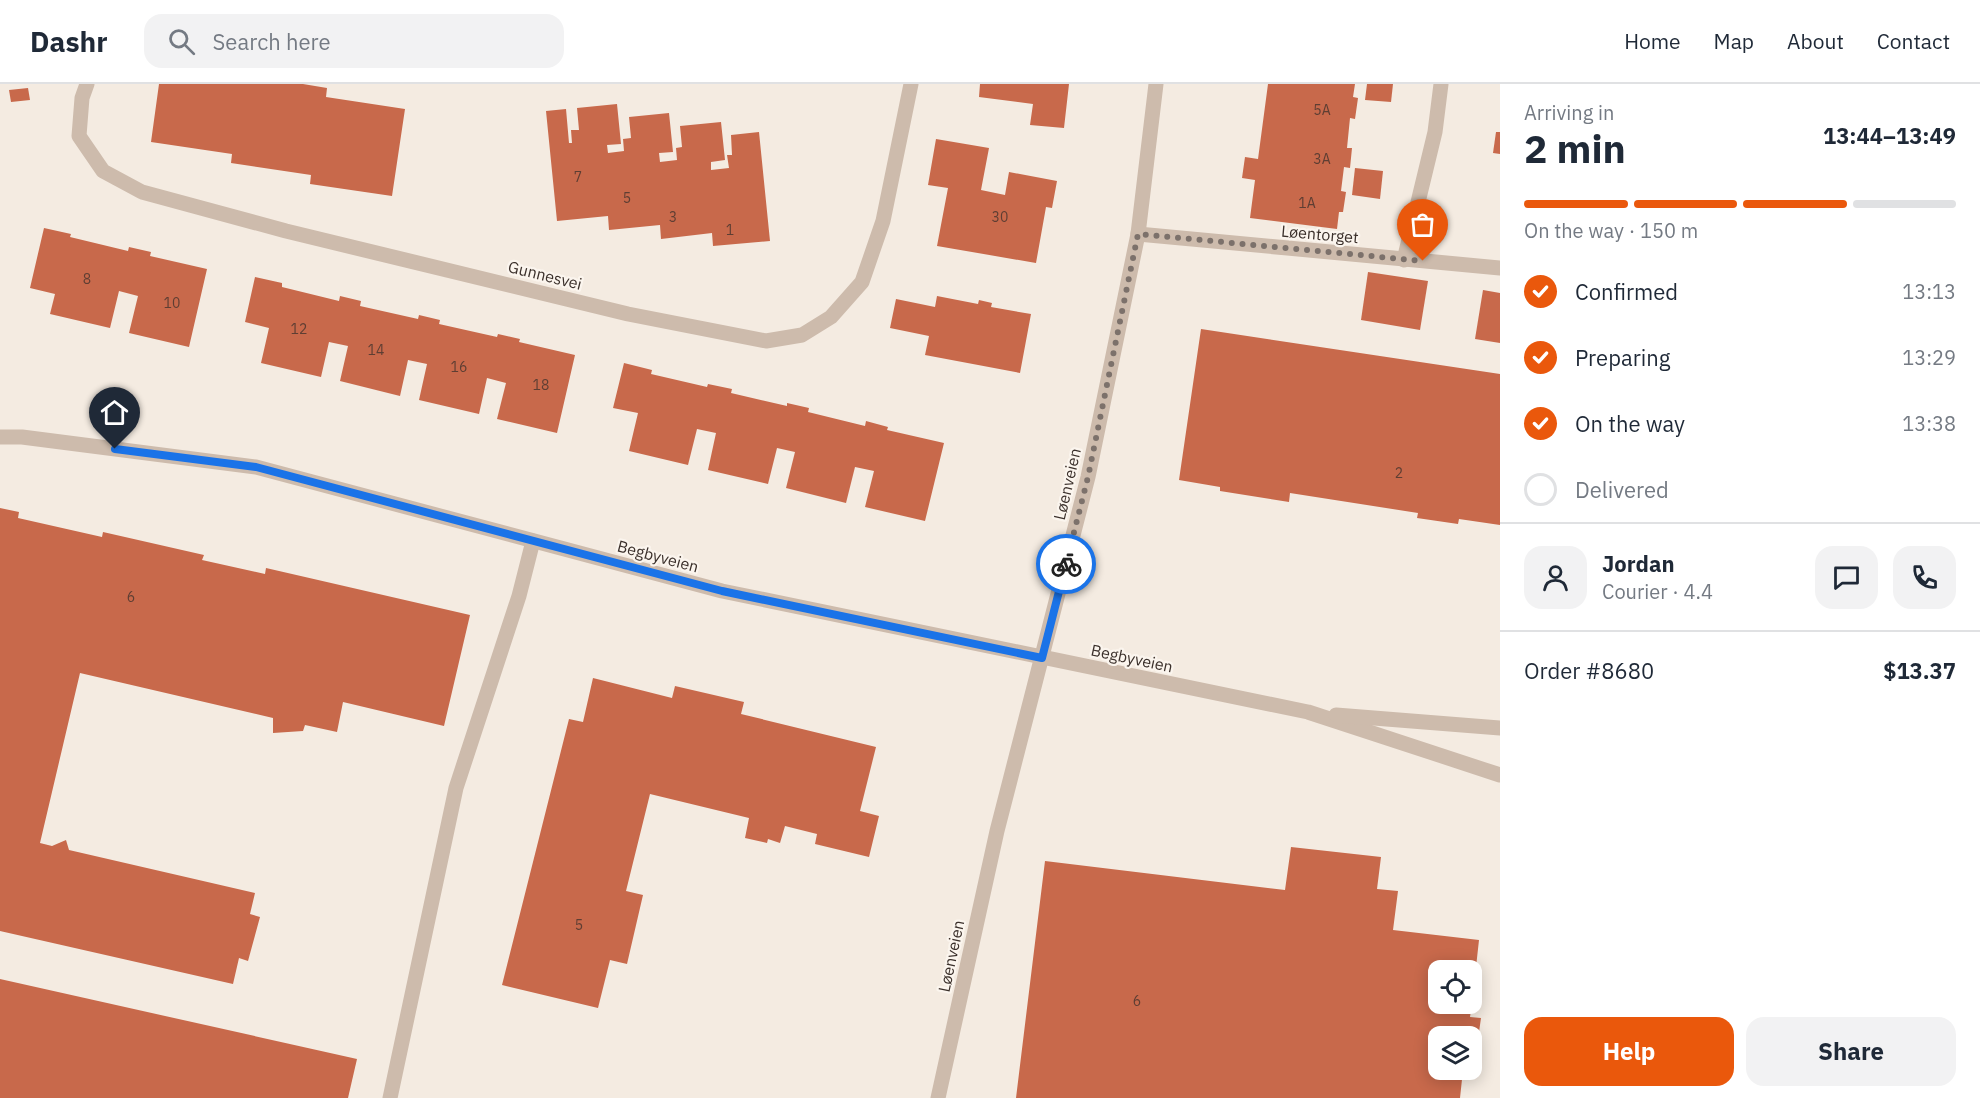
<!DOCTYPE html>
<html lang="en">
<head>
<meta charset="utf-8">
<style>
	:root { --surface:#fff; --page:#f2f2f3; --text:#1f2937; --muted:#747a83; --line:#e0e1e3; --accent:#ea580c }
	body { margin:0; font-family:"IBM Plex Sans",sans-serif; background:var(--page); color:var(--text); height:100vh; display:flex; flex-direction:column; font-size:22px; white-space:nowrap }
	* { box-sizing:border-box; margin:0 }
	p { font-size:20px; color:var(--muted) }
	.icon { flex:none; width:33px; height:33px; fill:none; stroke:currentColor; stroke-width:2; stroke-linecap:round; stroke-linejoin:round }
	.map { position:relative; flex:1; overflow:hidden }
	.panel { display:flex; flex-direction:column; background:var(--surface); width:480px }
	.panel>* { flex:none }
	.tools { position:absolute; left:1428px; top:876px; display:grid; gap:12px }
	.tools a { display:grid; place-items:center; width:54px; height:54px; border-radius:12px; background:var(--surface); box-shadow:0 3px 15px #0003; font-size:30px }
	.pin { position:absolute; display:grid; place-items:center; width:51px; height:51px; color:#fff; margin:-62px -26px; border-radius:50% 50% 50% 0; rotate:-45deg; box-shadow:0 0 6px #0007 }
	.pin .icon { rotate:45deg }
	.courier { position:absolute; display:grid; place-items:center; width:60px; height:60px; margin:-30px; border:4px solid #1a73e8; border-radius:50%; background:#fff; color:#222; box-shadow:0 2px 8px #0007 }
	.overview em { font-style:normal; font-weight:700 }
	.overview div { display:flex; flex-direction:column-reverse }
	.overview { display:flex; align-items:center; justify-content:space-between; height:102px; padding:0 24px }
	h1 { font-size:39px; font-weight:700; line-height:45px }
	.bar { display:grid; grid-template-columns:repeat(4,1fr); gap:9px 6px; align-content:center; height:72px; padding:0 24px }
	.bar i { height:8px; border-radius:4px; background:var(--line) }
	.bar .selected { background:var(--accent) }
	.bar p { grid-column:span 4 }
	.line { display:flex; align-items:center; gap:15px; padding:0 24px; border-top:2px solid var(--line) }
	.line div { flex:1 }
	.round { display:grid; place-items:center; flex:none; width:63px; height:63px; border-radius:18px; background:var(--page) }
	ol { padding:0 24px; list-style:none }
	li { display:flex; align-items:center; gap:18px; height:66px }
	li p { margin-inline-start:auto }
	li .icon { padding:6px; border-radius:50%; background:var(--accent); color:#fff; stroke-width:4 }
	li:last-child { color:var(--muted) }
	li i { width:33px; height:33px; border:3px solid var(--line); border-radius:50% }
	.action { display:flex; gap:12px; margin-top:auto; padding:12px 24px }
	.action a { flex:1; height:69px; border-radius:18px; background:var(--accent); color:#fff; font-size:24px; font-weight:700; line-height:69px; text-align:center }
	.action a+a { background:var(--page); color:var(--text) }
	header { display:flex; align-items:center; gap:36px; box-sizing:border-box; height:84px; padding:0 30px; background:var(--surface); border-bottom:2px solid var(--line) }
	header strong { font-size:28px }
	nav { display:flex; gap:33px; margin-inline-start:auto; font-size:21px }
	.search { width:420px; height:54px; background:var(--page); display:flex; align-items:center; gap:15px; box-sizing:border-box; padding:0 21px; border-radius:18px; color:var(--muted); font-size:22px }
	main { display:flex; flex:1; min-height:0 }
	.map>svg:first-child { display:block }
</style>
</head>
<body>
<header>
<strong>Dashr</strong>
<div class="search"><svg class="icon" aria-label="search" viewBox="0 0 24 24"><circle cx="10" cy="10" r="6"/><path d="M15 15l6 6"/></svg>Search here</div>
<nav><a>Home</a><a>Map</a><a>About</a><a>Contact</a></nav>
</header>
<main>
<div class="map">
<svg width="1500" height="1014" viewBox="0 0 1500 1014">
	<rect width="100%" height="100%" fill="#f4ebe1"/>
	<g fill="#c8694b">
		<polygon points="159,0 303,0 327,4 326,13 405,25 392,112 310,100 311,91 231,79 232,70 151,58"/>
		<polygon points="980,0 1069,0 1064,44 1030,41 1033,20 979,13"/>
		<polygon points="1268,0 1355,0 1353,13 1358,14 1355,35 1350,34 1347,64 1352,64 1350,84 1344,83 1341,107 1346,108 1343,128 1339,128 1337,145 1250,134 1255,96 1242,94 1245,73 1258,75"/>
		<polygon points="1367,0 1393,0 1391,18 1365,16"/>
		<polygon points="28,4 30,16 11,18 9,6"/>
		<polygon points="617,20 621,60 607,61 608,69 624,67 623,55 631,54 629,33 669,29 673,68 659,69 660,78 677,76 676,64 682,63 680,42 721,38 725,76 711,78 711,86 729,84 727,71 732,71 731,51 759,48 770,157 713,162 712,149 661,155 660,141 609,146 608,132 557,137 546,27 566,25 569,59 572,59 571,46 579,46 577,24"/>
		<polygon points="1496,48 1500,48 1500,70 1493,69"/>
		<polygon points="936,55 989,64 981,106 1005,111 1009,88 1057,97 1052,124 1046,123 1036,179 937,162 948,104 928,101"/>
		<polygon points="1355,84 1383,87 1380,115 1352,111"/>
		<polygon points="44,144 71,150 70,153 128,167 129,163 151,168 150,172 207,185 189,263 129,249 138,212 119,207 110,244 50,230 55,210 30,204"/>
		<polygon points="1368,188 1428,197 1420,246 1361,236"/>
		<polygon points="255,193 282,199 282,203 339,217 340,212 361,217 360,222 418,235 419,231 440,236 439,240 497,253 498,250 520,255 519,258 575,271 557,349 497,335 506,299 487,294 479,330 419,316 427,280 408,276 400,312 340,297 348,262 329,258 321,293 261,279 269,244 245,238"/>
		<polygon points="1483,206 1500,209 1500,259 1475,255"/>
		<polygon points="937,212 978,220 979,216 992,219 991,223 1031,230 1020,289 925,271 929,252 890,244 896,215 935,223"/>
		<polygon points="1201,245 1500,290 1500,441 1459,435 1458,440 1417,434 1418,429 1290,409 1289,418 1220,407 1220,403 1179,396"/>
		<polygon points="624,279 652,286 651,290 707,303 708,300 732,305 731,309 787,322 787,319 809,324 808,328 865,342 866,337 888,343 887,346 944,359 925,437 865,423 874,387 855,383 846,419 786,404 795,368 777,364 768,400 708,386 716,349 697,345 688,381 629,367 638,329 613,324"/>
		<polygon points="0,424 19,428 18,434 102,453 103,448 204,471 202,476 265,490 266,484 470,531 444,642 343,618 337,648 305,641 303,647 273,649 273,634 80,589 40,759 52,762 66,756 69,766 255,809 250,830 260,833 248,877 239,874 233,900 0,847"/>
		<polygon points="593,594 672,614 675,602 744,618 741,630 876,663 860,727 879,732 869,773 815,760 817,750 785,742 780,759 768,755 767,759 745,754 749,734 650,710 626,807 643,811 627,880 610,876 598,924 502,901 569,635 583,638"/>
		<polygon points="1291,763 1381,773 1377,805 1398,807 1393,846 1479,856 1473,910 1472,886 1438,886 1438,920 1472,920 1470,933 1481,934 1477,962 1472,961 1472,952 1438,952 1438,986 1463,986 1460,1014 1016,1014 1045,777 1285,806"/>
		<polygon points="0,895 357,975 348,1014 0,1014"/>
	</g>
	<g fill="none" stroke-linecap="round" stroke-linejoin="round">
		<g stroke="#cdbbac" stroke-width="15">
			<polyline points="87,0 82,14 79,52 103,87 142,108 286,147 628,230 766,257 802,251 831,233 862,198 883,137 911,0"/>
			<polyline points="1138,150 1500,184"/>
			<polyline points="1404,176 1435,48 1441,0"/>
			<polyline points="0,353 22,353 256,383 722,507 1308,628 1500,691"/>
			<polyline points="1336,631 1500,644"/>
			<polyline points="390,1014 456,704 519,512 533,457"/>
			<polyline points="938,1014 997,747 1088,393 1138,150 1156,0"/>
		</g>
	</g>
	<g fill="none" stroke-linecap="round" stroke-linejoin="round">
		<polyline stroke="#7c716b" stroke-width="6" stroke-dasharray="0 10.8" points="1066,480 1088,393 1138,150 1423,177"/>
		<polyline stroke="#1a73e8" stroke-width="8" points="115,365 256,383 722,507 1042,574 1066,480"/>
	</g>
	<g text-anchor="middle" stroke-width="4.5" stroke-linejoin="round" paint-order="stroke">
		<g font-size="14" fill="#5e3e33">
			<text x="1322" y="31">5A</text>
			<text x="1322" y="80">3A</text>
			<text x="578" y="98">7</text>
			<text x="627" y="119">5</text>
			<text x="1307" y="124">1A</text>
			<text x="673" y="138">3</text>
			<text x="1000" y="138">30</text>
			<text x="730" y="151">1</text>
			<text x="87" y="200">8</text>
			<text x="172" y="224">10</text>
			<text x="299" y="250">12</text>
			<text x="376" y="271">14</text>
			<text x="459" y="288">16</text>
			<text x="541" y="306">18</text>
			<text x="1399" y="394">2</text>
			<text x="131" y="518">6</text>
			<text x="579" y="846">5</text>
			<text x="1137" y="922">6</text>
		</g>
		<g font-size="16" fill="#3b302b" stroke="#fbf5ee">
			<text transform="translate(1320 150) rotate(5)" y="6">Løentorget</text>
			<text transform="translate(545 191) rotate(14)" y="6">Gunnesvei</text>
			<text transform="translate(1067 400) rotate(-77)" y="6">Løenveien</text>
			<text transform="translate(658 472) rotate(15)" y="6">Begbyveien</text>
			<text transform="translate(1132 574) rotate(12)" y="6">Begbyveien</text>
			<text transform="translate(951 872) rotate(-78)" y="6">Løenveien</text>
		</g>
	</g>
</svg>
<div class="tools">
<a><svg class="icon" aria-label="locate" viewBox="0 0 24 24"><circle cx="12" cy="12" r="6"/><path d="M12 2v4M12 18v4M2 12h4M18 12h4"/></svg></a>
<a><svg class="icon" aria-label="layers" viewBox="0 0 24 24"><path d="M12 4l9 5-9 5-9-5zM3 14l9 5 9-5"/></svg></a>
</div>
<div class="pin" style="left:1423px;top:177px;background:#ea580c"><svg class="icon" aria-label="bag" viewBox="0 0 24 24"><path d="M5 8h14l-1 12H6zM9 8a3 3 0 0 1 6 0"/></svg></div>
<div class="pin" style="left:115px;top:365px;background:#1f2937"><svg class="icon" aria-label="home" viewBox="0 0 24 24"><path d="M3 11l9-7 9 7M6 9v11h12V9"/></svg></div>
<div class="courier" style="left:1066px;top:480px"><svg class="icon" aria-label="bike" viewBox="0 0 24 24"><circle cx="6" cy="16" r="4"/><circle cx="18" cy="16" r="4"/><path d="M6 16l4-8h5l3 8M10 8l3 8H6M13 5h3"/></svg></div>
</div>
<section class="panel">
<div class="overview"><div><h1>2 min</h1><p>Arriving in</p></div><em>13:44–13:49</em></div>
<div class="bar"><i class="selected"></i><i class="selected"></i><i class="selected"></i><i></i><p>On the way · 150 m</p></div>
<ol>
<li><svg class="icon" aria-label="check" viewBox="0 0 24 24"><path d="M5 12l5 5 9-10"/></svg>Confirmed<p>13:13</p></li>
<li><svg class="icon" aria-label="check" viewBox="0 0 24 24"><path d="M5 12l5 5 9-10"/></svg>Preparing<p>13:29</p></li>
<li><svg class="icon" aria-label="check" viewBox="0 0 24 24"><path d="M5 12l5 5 9-10"/></svg>On the way<p>13:38</p></li>
<li><i></i>Delivered</li>
</ol>
<div class="line" style="height:108px"><a class="round"><svg class="icon" aria-label="person" viewBox="0 0 24 24"><circle cx="12" cy="8" r="4"/><path d="M4 21q1-7 8-7t8 7"/></svg></a><div><b>Jordan</b><p>Courier · 4.4</p></div><a class="round"><svg class="icon" aria-label="chat" viewBox="0 0 24 24"><path d="M4 5h16v11H9l-5 4z"/></svg></a><a class="round"><svg class="icon" aria-label="phone" viewBox="0 0 24 24"><path d="M5 4h4l2 5-3 2q2 4 5 5l2-3 5 2v4C11 20 4 13 5 4z"/></svg></a></div>
<div class="line" style="height:78px"><div>Order #8680</div><b>$13.37</b></div>
<div class="action"><a>Help</a><a>Share</a></div>
</section>
</main>
</body>
</html>
